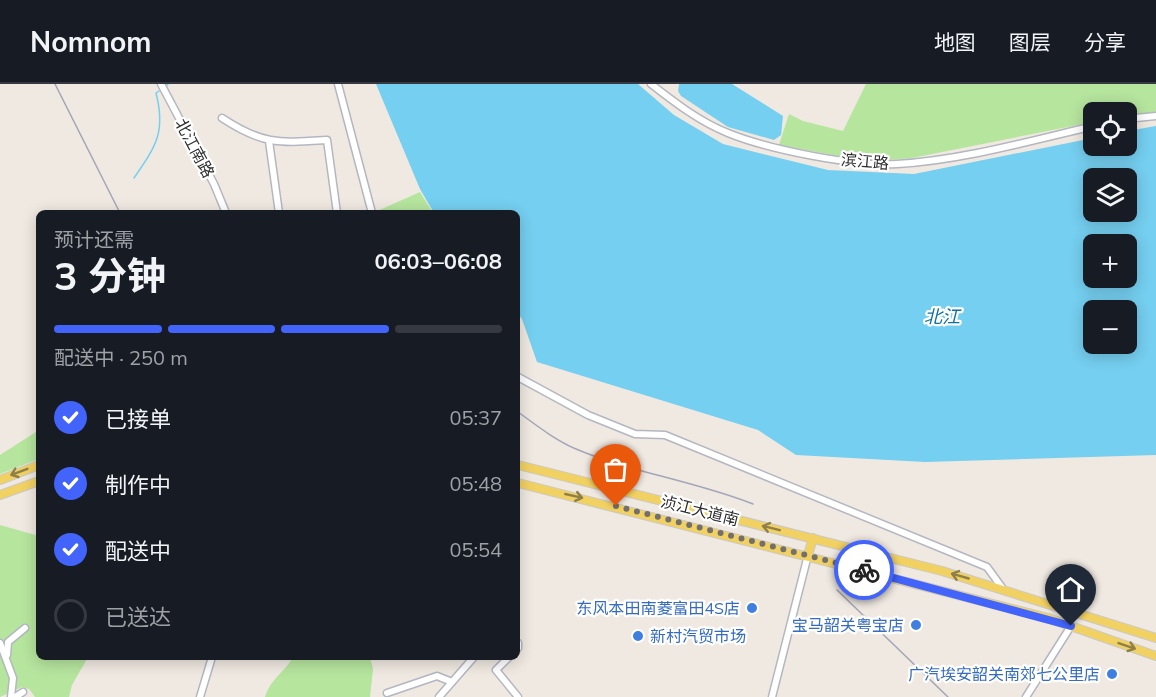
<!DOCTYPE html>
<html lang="zh">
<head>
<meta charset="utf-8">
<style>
	:root { --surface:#171b24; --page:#242831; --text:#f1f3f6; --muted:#9ea1a6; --line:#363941; --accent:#4264fb }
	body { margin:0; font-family:Mulish,"Noto Sans SC",sans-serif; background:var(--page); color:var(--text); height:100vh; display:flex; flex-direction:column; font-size:22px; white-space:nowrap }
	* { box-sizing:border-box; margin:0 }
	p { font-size:20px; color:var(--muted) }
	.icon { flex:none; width:33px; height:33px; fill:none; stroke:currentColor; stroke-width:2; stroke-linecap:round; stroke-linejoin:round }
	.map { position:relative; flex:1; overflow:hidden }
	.details { position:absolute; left:36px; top:126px; width:484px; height:450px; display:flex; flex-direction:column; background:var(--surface); border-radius:9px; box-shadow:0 3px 15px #0003 }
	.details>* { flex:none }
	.controls { position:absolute; left:1083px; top:18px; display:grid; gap:12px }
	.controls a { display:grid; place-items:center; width:54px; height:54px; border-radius:9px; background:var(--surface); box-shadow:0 3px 15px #0003; font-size:30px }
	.pin { position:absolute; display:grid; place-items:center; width:51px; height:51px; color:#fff; margin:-62px -26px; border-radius:50% 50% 50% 0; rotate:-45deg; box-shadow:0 0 6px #0007 }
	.pin .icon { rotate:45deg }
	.courier { position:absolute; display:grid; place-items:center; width:60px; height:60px; margin:-30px; border:4px solid #4264fb; border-radius:50%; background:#fff; color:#222; box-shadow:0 2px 8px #0007 }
	.overview em { font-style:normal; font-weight:700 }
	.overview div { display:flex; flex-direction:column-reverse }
	.overview { display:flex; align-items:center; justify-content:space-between; height:102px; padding:0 18px }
	h1 { font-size:39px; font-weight:700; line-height:45px }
	.bar { display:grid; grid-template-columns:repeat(4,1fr); gap:9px 6px; align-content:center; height:72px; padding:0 18px }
	.bar i { height:8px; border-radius:4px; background:var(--line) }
	.bar .selected { background:var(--accent) }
	.bar p { grid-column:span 4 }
	ol { padding:0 18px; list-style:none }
	li { display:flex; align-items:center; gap:18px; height:66px }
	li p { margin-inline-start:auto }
	li .icon { padding:6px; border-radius:50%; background:var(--accent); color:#fff; stroke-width:4 }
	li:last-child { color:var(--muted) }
	li i { width:33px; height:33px; border:3px solid var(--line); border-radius:50% }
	header { display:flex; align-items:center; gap:36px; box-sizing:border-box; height:84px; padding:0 30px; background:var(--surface); border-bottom:2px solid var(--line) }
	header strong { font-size:28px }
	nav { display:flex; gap:33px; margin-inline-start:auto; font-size:21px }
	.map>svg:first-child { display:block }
</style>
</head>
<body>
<header>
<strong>Nomnom</strong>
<nav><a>地图</a><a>图层</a><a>分享</a></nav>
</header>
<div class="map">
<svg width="1156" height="613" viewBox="0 0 1156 613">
	<rect width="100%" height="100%" fill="#efe9e1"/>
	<g fill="#b6e59e">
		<polygon points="866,0 1156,0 1156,28 1127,33 1126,28 1094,28 1093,38 912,74 887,76 839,72 779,61 789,30 803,37 843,47"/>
		<polygon points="420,108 433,129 375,129 375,128"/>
		<polygon points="39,346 39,375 0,390 0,371"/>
		<polygon points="0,441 39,452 39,573 88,573 72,601 69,613 35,613 29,605 22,603 0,613"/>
		<path d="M293 573H370L373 585 370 613H265C271 594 285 588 293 573Z"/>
	</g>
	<g fill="#75cff0" fill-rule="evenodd">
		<path d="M376 0H638L674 31 723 60 828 86 914 90 1093 54 1094 62H1126L1127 47 1156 42V371L925 378 796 371 758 346 537 278 522 235 518 230V129H434L420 105ZM1094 94H1126V128H1094ZM1126 160V194H1094V160ZM1094 226H1126V260H1094Z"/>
		<polygon points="679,0 732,0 783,32 781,51 774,56 728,43 681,12 678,7"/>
	</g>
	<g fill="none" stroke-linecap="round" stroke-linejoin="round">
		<g stroke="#75cff0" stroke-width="1.5">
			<polyline points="167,1 168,0"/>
			<path d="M134 94C156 62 166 48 156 9L159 7"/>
		</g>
		<g stroke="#b4b7c1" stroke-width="9">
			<g id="minor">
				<polyline points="161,0 214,100 226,129"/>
				<polyline points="338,0 372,129"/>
				<path d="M651 0C674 18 700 38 728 49 767 65 855 83 897 80 963 76 1029 57 1094 42"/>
				<path d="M222 34C263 61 279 59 327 56L337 129"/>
				<polyline points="1126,35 1156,32"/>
				<polyline points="269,57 279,129"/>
				<polyline points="518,293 588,331 635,350 665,351 987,483 1003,505"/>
				<polyline points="0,559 13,594 11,613"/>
				<polyline points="518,559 518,564"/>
				<polyline points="7,571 8,558 25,544"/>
				<polyline points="509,573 496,586 518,613"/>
				<polyline points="387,609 437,592 452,598"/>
				<polyline points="15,613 23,608"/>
				<polyline points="200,613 212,573"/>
				<polyline points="439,613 474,573"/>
				<polyline points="772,613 808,471"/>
				<polyline points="1026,613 1071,542"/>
			</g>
		</g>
		<g stroke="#c9c9c9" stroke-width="10">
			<g id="major">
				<polyline points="518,381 942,487 1156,554"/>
				<polyline points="0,396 39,381"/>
				<polyline points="518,399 1048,534 1156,572"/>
				<polyline points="0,411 39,397"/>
				<polyline points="808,471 813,454"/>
			</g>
		</g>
		<use href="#minor" stroke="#fff" stroke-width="6"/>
		<use href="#major" stroke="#f2d163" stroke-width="8"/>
		<g stroke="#a3a6b8" stroke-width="1.5">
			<polyline points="55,0 120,129"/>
			<path d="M518 328C536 341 555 356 576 365 633 389 695 397 753 420"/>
			<polyline points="837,506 948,613"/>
		</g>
	</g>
	<defs><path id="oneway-shaft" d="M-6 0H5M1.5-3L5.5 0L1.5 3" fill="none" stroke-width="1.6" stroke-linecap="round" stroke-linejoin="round" transform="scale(1.5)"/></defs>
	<g stroke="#908048">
		<use href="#oneway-shaft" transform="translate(19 388) rotate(159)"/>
		<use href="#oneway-shaft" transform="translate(574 412) rotate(13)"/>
		<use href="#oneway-shaft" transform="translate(771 444) rotate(-166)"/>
		<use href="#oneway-shaft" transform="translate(960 492) rotate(-164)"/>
		<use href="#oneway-shaft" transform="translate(1127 562) rotate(19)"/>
	</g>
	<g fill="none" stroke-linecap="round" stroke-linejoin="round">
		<polyline stroke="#726f6d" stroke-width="6" stroke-dasharray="0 10.8" points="616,422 864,486"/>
		<polyline stroke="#4264fb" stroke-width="8" points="864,486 1071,542"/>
	</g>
	<g fill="#3f7fe0" stroke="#fff" stroke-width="2">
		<circle cx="752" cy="524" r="6"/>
		<circle cx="916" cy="541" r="6"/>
		<circle cx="638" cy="552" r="6"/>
		<circle cx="1112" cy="590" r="6"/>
	</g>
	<g text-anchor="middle" stroke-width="4.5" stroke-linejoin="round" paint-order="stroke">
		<g font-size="16" fill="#2e2e2e" stroke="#fff">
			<text transform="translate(195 64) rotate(62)" y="6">北江南路</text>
			<text transform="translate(865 77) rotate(5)" y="6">滨江路</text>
			<text transform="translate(700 426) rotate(14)" y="6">浈江大道南</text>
		</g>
		<g font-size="16" fill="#366cbe" stroke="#fff" text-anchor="end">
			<text x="740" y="530">东风本田南菱富田4S店</text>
			<text x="904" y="547">宝马韶关粤宝店</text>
			<text x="650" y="558" text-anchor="start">新村汽贸市场</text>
			<text x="1100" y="596">广汽埃安韶关南郊七公里店</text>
		</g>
		<g font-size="18" font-style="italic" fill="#0d6fa3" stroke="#fff">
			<text x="942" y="239">北江</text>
		</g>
	</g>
</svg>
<div class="controls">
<a><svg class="icon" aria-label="locate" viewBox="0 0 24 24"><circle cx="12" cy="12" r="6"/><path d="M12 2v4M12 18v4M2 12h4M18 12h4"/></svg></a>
<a><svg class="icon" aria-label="layers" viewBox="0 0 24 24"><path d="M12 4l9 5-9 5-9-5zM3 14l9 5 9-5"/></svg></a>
<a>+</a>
<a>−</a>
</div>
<div class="pin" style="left:616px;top:422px;background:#ea580c"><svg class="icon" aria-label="bag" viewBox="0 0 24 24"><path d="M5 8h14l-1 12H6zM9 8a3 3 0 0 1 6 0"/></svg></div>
<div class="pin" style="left:1071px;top:542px;background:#1f2937"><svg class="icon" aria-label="home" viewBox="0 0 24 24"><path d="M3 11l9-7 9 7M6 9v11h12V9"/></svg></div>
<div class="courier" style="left:864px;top:486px"><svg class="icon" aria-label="bike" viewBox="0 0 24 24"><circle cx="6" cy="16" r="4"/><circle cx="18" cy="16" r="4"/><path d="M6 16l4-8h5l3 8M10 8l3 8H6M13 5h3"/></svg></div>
<section class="details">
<div class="overview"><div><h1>3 分钟</h1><p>预计还需</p></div><em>06:03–06:08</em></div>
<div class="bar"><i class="selected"></i><i class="selected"></i><i class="selected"></i><i></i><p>配送中 · 250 m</p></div>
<ol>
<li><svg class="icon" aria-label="check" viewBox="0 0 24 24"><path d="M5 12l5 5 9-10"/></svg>已接单<p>05:37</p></li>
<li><svg class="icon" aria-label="check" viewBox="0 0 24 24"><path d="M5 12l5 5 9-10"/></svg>制作中<p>05:48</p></li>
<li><svg class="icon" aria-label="check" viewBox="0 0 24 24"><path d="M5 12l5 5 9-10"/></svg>配送中<p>05:54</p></li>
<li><i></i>已送达</li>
</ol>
</section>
</div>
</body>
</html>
